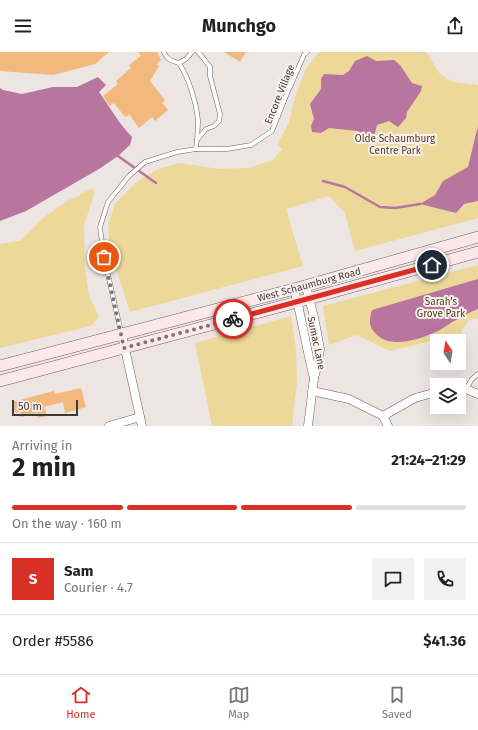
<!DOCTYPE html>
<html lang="en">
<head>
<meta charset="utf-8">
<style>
	:root { --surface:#fff; --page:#f2f2f2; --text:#222; --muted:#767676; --line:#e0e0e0; --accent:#d93025 }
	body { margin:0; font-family:"Fira Sans",sans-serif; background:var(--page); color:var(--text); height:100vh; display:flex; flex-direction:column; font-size:15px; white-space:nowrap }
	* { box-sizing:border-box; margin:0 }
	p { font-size:13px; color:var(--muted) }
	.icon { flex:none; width:22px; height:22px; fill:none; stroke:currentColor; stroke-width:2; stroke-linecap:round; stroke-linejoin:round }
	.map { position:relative; height:374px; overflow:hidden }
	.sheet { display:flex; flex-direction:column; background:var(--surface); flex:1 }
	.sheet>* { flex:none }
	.needle { width:26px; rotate:348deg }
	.fabs { position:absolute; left:430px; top:282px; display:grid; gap:8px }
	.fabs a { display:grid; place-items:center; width:36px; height:36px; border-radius:0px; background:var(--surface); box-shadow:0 4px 16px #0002; font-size:20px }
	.scale { position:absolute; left:12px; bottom:10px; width:66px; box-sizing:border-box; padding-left:4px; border:2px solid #3e3b3a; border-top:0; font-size:11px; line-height:14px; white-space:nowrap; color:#3e3b3a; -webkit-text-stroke:3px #fbf2ef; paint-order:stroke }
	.pin { position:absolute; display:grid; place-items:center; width:34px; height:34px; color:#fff; margin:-17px; border:2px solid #fff; border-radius:50%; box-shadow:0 1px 4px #0007 }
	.courier { position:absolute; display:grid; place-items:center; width:40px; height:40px; margin:-20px; border:3px solid #d93025; border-radius:50%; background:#fff; color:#222; box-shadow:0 1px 5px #0007 }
	.headline em { font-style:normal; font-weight:700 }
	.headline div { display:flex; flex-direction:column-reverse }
	.headline { display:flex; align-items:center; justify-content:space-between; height:68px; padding:0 12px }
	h1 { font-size:26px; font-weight:700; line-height:30px }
	.bar { display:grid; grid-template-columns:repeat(4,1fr); gap:6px 4px; align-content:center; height:48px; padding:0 12px }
	.bar i { height:5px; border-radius:3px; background:var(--line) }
	.bar .current { background:var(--accent) }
	.bar p { grid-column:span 4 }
	.line { display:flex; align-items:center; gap:10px; padding:0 12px; border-top:1px solid var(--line) }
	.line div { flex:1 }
	.round { display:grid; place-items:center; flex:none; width:42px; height:42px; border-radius:0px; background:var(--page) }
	header { display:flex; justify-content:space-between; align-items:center; height:52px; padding:0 12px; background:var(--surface); font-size:18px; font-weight:700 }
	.tabs { display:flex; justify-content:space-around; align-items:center; height:56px; border-top:1px solid var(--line); background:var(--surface); font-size:11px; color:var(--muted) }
	.tabs a { display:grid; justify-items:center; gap:2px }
	.tabs .current { color:var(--accent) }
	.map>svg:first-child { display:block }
</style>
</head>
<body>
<header><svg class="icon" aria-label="menu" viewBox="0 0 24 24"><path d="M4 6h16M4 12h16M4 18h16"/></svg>Munchgo<svg class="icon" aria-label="share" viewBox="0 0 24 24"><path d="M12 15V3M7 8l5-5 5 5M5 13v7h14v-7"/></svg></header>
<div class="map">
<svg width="478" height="374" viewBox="0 0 478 374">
	<rect width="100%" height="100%" fill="#ede5e2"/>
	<g fill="#ecd899">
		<polygon points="319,0 426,0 440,22 453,30 478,33 478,166 355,199 345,161 329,144 286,157 303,214 130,260 110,198 108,172 115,152 136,130 158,117 179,111 219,117 249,116 273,108 282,97 277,93 289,70 294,48 305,18"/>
		<polygon points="93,136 94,143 84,173 85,216 89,244 99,265 91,274 0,296 0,192 20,189 44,165 69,148"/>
		<polygon points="478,213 478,267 475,266 468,269 460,282 390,299 357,283 329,293 323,254"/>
		<polygon points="291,264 296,297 297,330 292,374 212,374 195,291"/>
	</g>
	<g fill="#b8759e">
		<polygon points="367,4 376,9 394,8 400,13 412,31 422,34 421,39 407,60 406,66 398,75 389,69 377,73 374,85 366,87 358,79 329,76 321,81 312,80 311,74 314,67 310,52 321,37 321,27 324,22 343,23 349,19 355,9"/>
		<path d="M98 25 106 33 99 40C110 55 119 72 132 85L130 93 118 104 99 117 26 159 0 169V36L3 38 22 42 53 35H77Z"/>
		<polygon points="478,75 478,149 464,152 456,161 420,152 435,143 443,129 468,115 476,82"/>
		<path d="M478 227V257C471 260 463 263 456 268 450 271 444 276 438 279 421 287 392 297 377 283 368 275 369 268 372 258Z"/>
	</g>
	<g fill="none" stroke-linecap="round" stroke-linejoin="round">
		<g stroke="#b8759e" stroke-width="2.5">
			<polyline points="118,104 156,131"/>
			<polyline points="323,129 345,135 380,155 395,156 420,152"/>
		</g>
	</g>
	<g fill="#f2b87e">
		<polygon points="0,0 109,0 95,12 53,23 0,19"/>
		<polygon points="138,0 157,0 161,8 157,12 159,14 150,29 165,48 162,51 168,58 155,69 152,65 139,76 129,62 127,65 126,64 125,65 114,51 110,54 103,44 118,32 116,29 131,16 129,13 141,4"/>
		<polygon points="224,0 246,0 240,10"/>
		<polygon points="81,336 86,355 65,361 63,350 44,355 47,364 38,366 37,361 21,365 20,360 15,361 12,350 54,339 55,342"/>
	</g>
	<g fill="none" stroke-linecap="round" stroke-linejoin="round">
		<g stroke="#6a6361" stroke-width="5">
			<g id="service">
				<path d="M164 0C167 8 172 9 179 11L186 7 192 0"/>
				<path d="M179 11C189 27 196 49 198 68 198 78 197 87 196 97"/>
				<polyline points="197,88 206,77 214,74 219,69 220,62 210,24 210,15 204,7 198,0"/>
				<polyline points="121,280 104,205 100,175 108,150 129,124 145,110 177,100 196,97 227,97 251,93 272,79 286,44 304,3 307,0"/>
				<polyline points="466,337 472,327 478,322"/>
			</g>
		</g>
		<g stroke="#6a6361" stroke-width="9">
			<g id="minor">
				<polyline points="306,234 314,265 320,297 317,315 314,326 308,374"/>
				<path d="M294 237C302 266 306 296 314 326"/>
				<polyline points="122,283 142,374"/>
				<polyline points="459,337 466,337 478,342"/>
				<polyline points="312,339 349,347 383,364 415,346 437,340"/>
				<polyline points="383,364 388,374"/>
				<polyline points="109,374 140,365"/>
			</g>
		</g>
		<g stroke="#6a6361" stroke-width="12">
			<g id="secondary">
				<polyline points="0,314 294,237 478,185"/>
				<polyline points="0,329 297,250 478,200"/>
			</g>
		</g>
		<use href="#service" stroke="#fff" stroke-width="4"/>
		<use href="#minor" stroke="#fff" stroke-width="8"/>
		<use href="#secondary" stroke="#fce7ea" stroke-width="11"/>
	</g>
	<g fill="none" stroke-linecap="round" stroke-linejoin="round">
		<polyline stroke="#7b7675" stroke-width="4" stroke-dasharray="0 7.2" points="104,205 124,296 233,267"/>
		<polyline stroke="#d93025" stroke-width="5" points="233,267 432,213"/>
	</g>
	<g text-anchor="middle" stroke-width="4" stroke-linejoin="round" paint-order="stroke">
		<g font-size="10" fill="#3e3b3a" stroke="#fbf2ef">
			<text transform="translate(279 42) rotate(-68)" y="4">Encore Village</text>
			<text transform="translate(309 232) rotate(-15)" y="4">West Schaumburg Road</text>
			<text transform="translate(317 291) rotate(78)" y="4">Sumac Lane</text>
		</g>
		<g font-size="10" fill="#493e1d" stroke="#fbf2ef">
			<text x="395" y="90">Olde Schaumburg<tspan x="395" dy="12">Centre Park</tspan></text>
			<text x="441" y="253">Sarah's<tspan x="441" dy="12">Grove Park</tspan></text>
		</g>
	</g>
</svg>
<div class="fabs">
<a><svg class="needle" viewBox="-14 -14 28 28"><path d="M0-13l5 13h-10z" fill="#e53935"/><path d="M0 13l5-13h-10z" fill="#767676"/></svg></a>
<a><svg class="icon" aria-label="layers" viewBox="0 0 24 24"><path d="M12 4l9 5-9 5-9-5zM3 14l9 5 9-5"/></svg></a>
</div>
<div class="scale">50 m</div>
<div class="pin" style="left:104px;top:205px;background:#ea580c"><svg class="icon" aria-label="bag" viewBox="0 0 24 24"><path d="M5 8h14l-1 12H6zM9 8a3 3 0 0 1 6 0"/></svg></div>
<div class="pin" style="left:432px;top:213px;background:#1f2937"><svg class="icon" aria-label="home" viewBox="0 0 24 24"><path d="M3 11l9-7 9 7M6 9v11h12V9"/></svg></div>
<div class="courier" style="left:233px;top:267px"><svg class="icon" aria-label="bike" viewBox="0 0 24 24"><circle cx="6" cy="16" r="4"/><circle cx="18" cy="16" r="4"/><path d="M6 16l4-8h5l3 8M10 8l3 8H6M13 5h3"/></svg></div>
</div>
<section class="sheet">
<div class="headline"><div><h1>2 min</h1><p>Arriving in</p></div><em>21:24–21:29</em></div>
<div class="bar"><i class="current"></i><i class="current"></i><i class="current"></i><i></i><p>On the way · 160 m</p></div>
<div class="line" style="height:72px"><b class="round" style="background:var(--accent);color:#fff">S</b><div><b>Sam</b><p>Courier · 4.7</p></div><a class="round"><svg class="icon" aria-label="chat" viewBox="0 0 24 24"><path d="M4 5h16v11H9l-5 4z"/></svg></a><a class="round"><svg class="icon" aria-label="phone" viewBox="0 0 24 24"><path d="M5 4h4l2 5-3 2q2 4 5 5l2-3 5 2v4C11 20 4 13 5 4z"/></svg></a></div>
<div class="line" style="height:52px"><div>Order #5586</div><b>$41.36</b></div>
</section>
<nav class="tabs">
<a class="current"><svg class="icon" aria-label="home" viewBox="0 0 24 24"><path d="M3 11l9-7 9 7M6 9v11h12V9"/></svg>Home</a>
<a><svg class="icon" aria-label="map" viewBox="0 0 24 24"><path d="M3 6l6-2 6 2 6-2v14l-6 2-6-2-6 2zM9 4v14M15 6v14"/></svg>Map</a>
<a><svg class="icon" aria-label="saved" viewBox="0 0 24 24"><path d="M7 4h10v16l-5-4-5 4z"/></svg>Saved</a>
</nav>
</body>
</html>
